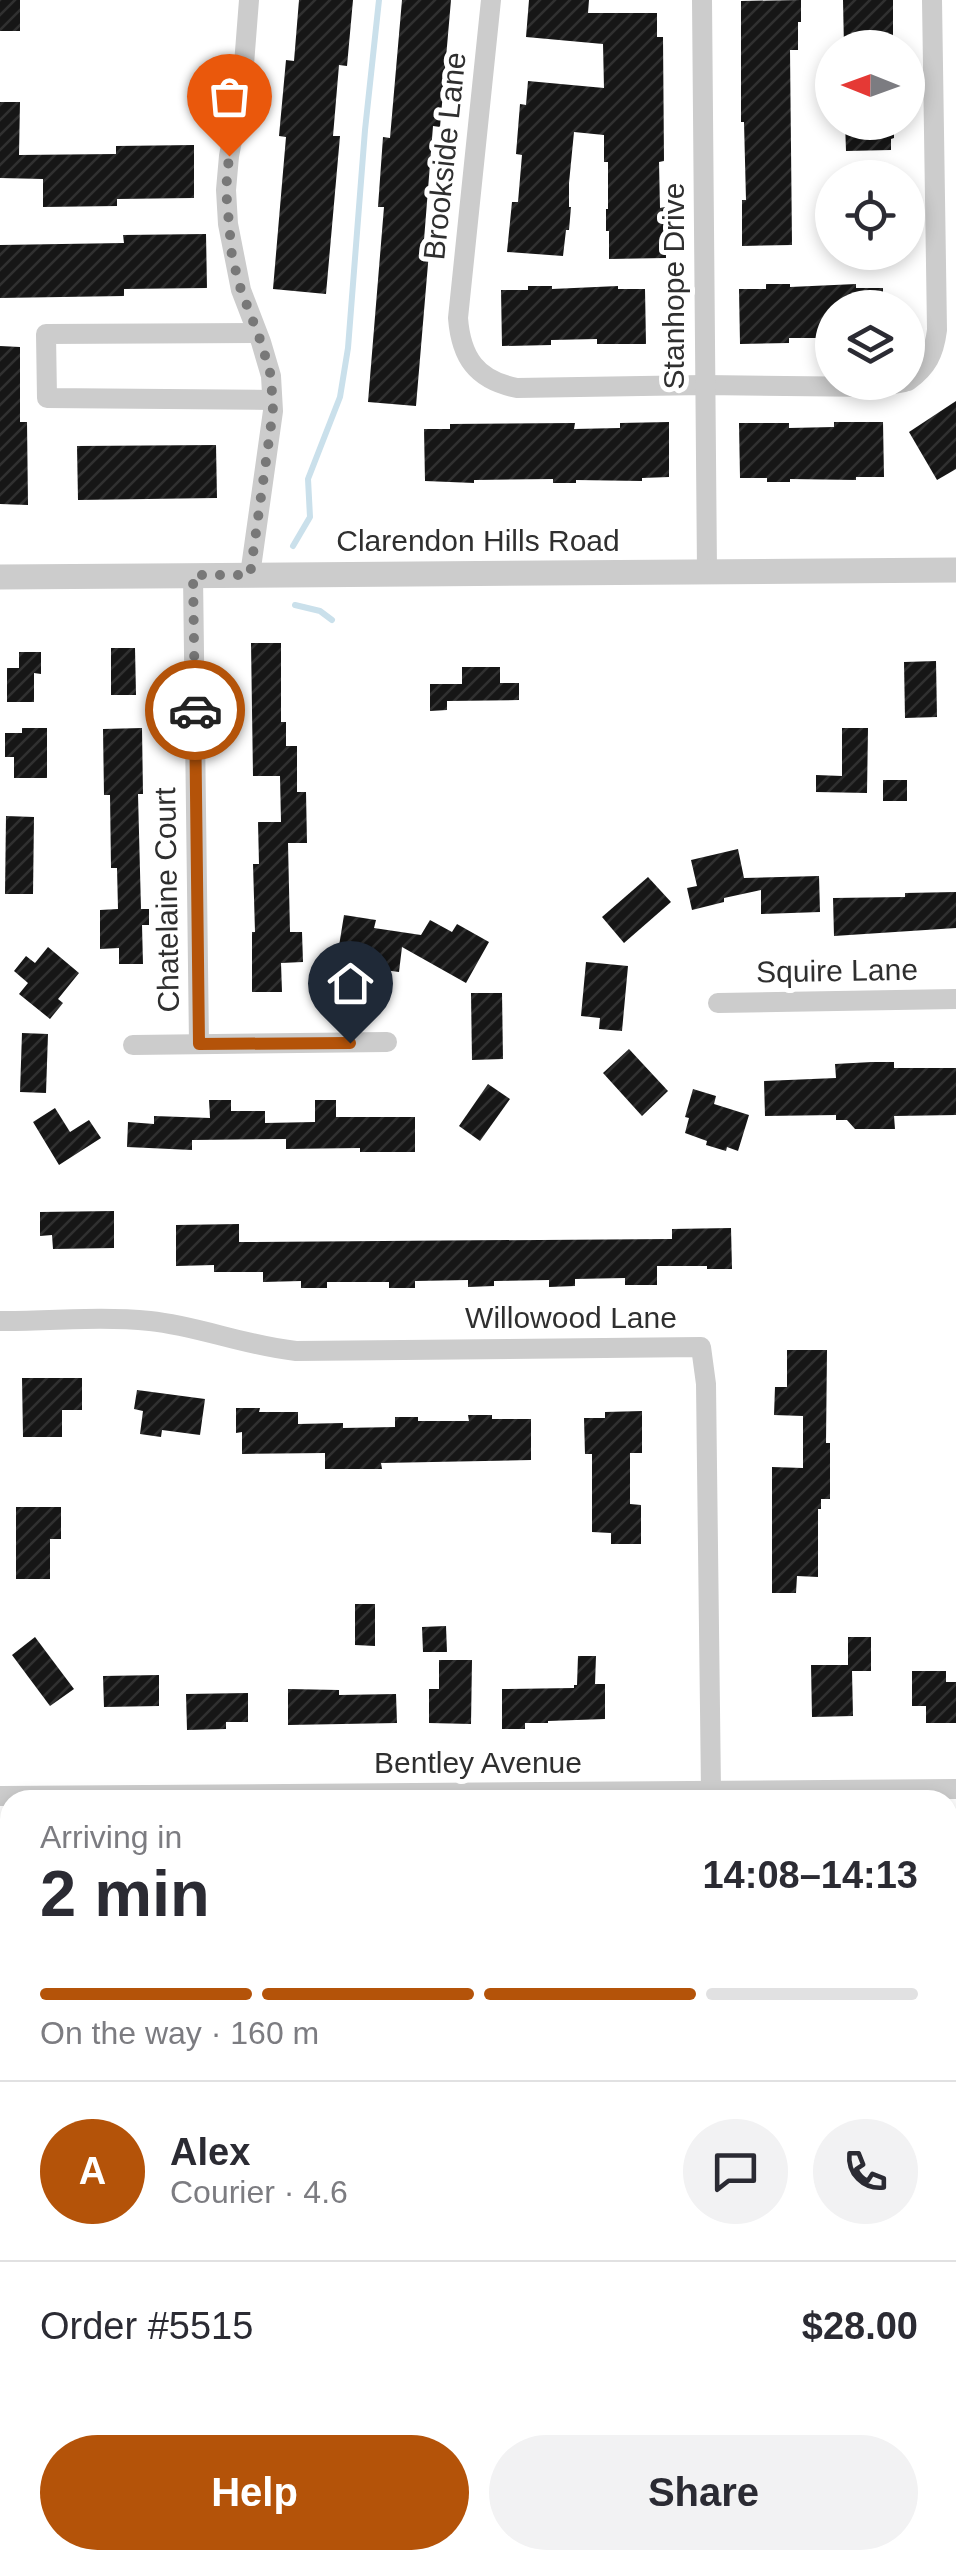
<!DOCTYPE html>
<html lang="en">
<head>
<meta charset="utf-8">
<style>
	:root { --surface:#fff; --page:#f2f2f3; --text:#2b2b33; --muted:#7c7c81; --line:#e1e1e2; --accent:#b45309 }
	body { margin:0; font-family:Arial,sans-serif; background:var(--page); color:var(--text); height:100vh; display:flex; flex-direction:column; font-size:38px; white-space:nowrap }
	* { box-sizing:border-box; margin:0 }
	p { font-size:32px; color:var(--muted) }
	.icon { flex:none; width:55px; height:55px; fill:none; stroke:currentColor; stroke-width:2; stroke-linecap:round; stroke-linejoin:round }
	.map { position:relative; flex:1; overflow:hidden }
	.panel { position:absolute; left:0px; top:1790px; width:958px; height:780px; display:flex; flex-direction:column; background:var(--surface); border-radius:30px 30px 0 0; box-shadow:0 5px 15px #0003 }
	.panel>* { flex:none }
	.needle { width:65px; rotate:271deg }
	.buttons { position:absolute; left:815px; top:30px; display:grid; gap:20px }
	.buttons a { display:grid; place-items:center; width:110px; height:110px; border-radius:50%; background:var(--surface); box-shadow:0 5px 15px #0003; font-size:50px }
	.pin { position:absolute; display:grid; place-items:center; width:85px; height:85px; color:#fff; margin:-102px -42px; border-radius:50% 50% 50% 0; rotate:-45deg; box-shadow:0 0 10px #0007 }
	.pin .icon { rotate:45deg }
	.courier { position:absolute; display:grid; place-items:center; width:100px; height:100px; margin:-50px; border:8px solid #b45309; border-radius:50%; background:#fff; color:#222; box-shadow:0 2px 12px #0007 }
	.summary em { font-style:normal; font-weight:700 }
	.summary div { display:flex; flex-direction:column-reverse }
	.summary { display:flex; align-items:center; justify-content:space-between; height:170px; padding:0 40px }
	h1 { font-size:65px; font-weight:700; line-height:75px }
	.bar { display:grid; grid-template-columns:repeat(4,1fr); gap:15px 10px; align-content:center; height:120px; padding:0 40px }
	.bar i { height:12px; border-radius:8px; background:var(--line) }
	.bar .current { background:var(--accent) }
	.bar p { grid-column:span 4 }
	.line { display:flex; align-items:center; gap:25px; padding:0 40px; border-top:2px solid var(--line) }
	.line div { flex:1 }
	.round { display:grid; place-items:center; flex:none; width:105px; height:105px; border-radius:52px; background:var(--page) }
	.primary-button { display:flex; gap:20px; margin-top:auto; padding:20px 40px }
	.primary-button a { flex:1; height:115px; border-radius:60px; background:var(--accent); color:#fff; font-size:40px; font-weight:700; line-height:115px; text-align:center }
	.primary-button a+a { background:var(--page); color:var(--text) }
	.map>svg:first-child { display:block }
</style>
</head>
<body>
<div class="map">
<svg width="956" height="2570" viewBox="0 0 956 2570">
	<defs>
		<pattern id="building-hatch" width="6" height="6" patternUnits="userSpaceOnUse" patternTransform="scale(2.5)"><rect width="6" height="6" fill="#161616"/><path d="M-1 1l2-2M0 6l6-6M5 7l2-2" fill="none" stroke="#303030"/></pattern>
	</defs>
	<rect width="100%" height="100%" fill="#fff"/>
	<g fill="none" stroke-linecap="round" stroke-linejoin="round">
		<g stroke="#cae0eb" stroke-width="6">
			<polyline points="293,546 310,517 308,479 340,397 348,348 365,130 379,0"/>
			<polyline points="295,605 320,611 332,620"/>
		</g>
	</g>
	<g fill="url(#building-hatch)">
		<rect x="0" y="0" width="20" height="31"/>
		<polygon points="299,0 353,0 347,66 339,65 333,136 340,136 326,294 273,289 286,137 279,136 286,60 294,61"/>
		<polygon points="402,0 451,0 440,127 433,126 424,240 430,240 416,406 368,402 384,207 378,207 383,137 390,138"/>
		<polygon points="529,0 589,0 588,13 657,13 657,37 663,37 664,161 659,162 660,208 665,207 666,258 609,259 609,231 606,231 606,209 608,209 608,162 604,162 604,135 574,132 569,183 569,207 571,207 569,230 566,230 563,256 507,252 512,202 518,202 522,155 516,154 520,104 526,105 528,81 604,88 603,44 526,37"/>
		<polygon points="801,0 801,22 798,22 798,50 790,50 792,245 742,246 742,200 746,200 744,122 741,122 741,1"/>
		<polygon points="843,0 893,0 893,48 844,48"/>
		<polygon points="0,102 20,102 19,155 116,154 116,146 194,145 194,198 117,199 117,206 43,207 43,179 0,178"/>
		<polygon points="845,122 894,122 894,138 891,139 891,150 846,151"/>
		<polygon points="206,234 207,288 124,289 124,296 0,298 0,245 124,243 123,235"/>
		<polygon points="766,284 790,284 790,287 856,284 856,288 883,288 883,308 832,308 832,338 789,338 789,343 740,344 739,289 766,289"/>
		<polygon points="528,286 552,286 552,289 618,286 618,289 645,289 646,344 597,344 597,339 551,340 551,345 502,346 501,290 528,290"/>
		<polygon points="0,346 20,347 20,422 27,422 28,505 0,504"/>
		<polygon points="956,401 956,469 937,480 909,432"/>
		<polygon points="669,422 669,477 642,478 642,481 576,480 576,483 553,483 553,479 474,480 474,483 425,481 424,429 450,429 450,424 575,423 574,429 620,428 620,423"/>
		<polygon points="834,422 883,422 884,477 856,477 856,480 790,479 790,482 767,482 767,478 740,478 739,423 789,423 789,428 834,427"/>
		<polygon points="216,445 217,498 78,500 77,446"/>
		<polygon points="251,643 281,643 281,722 286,722 286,746 297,746 297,792 306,792 307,843 288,843 290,932 302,932 303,962 281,963 282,992 252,992 252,932 255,932 253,864 259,864 258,822 281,822 280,776 253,776"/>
		<polygon points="111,648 135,648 136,695 111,695"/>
		<polygon points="19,652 41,652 41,674 34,673 34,702 7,702 7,668 19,668"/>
		<polygon points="936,661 937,717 905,718 904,662"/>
		<polygon points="462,667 500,667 500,683 519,683 519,700 447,701 447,710 430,711 430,684 462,684"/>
		<polygon points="22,728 47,728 47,778 14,778 14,757 5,757 5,733 22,733"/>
		<polygon points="142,728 143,794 138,794 141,909 149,909 149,925 142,925 143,964 119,964 119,948 100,949 100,910 118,909 117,868 111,868 110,795 104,795 103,729"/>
		<polygon points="842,728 868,728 867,793 816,792 816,775 842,776"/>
		<rect x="883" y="780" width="24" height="21"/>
		<polygon points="6,816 34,817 33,894 5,894"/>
		<polygon points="738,849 744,878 819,876 820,912 761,914 761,890 724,898 724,902 692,910 687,888 697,886 691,860"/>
		<polygon points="648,877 671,902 624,943 602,917"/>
		<polygon points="956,892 956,928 834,936 833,898 905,897 905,893"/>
		<polygon points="344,915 376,920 374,928 421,935 430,920 452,932 457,924 489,942 466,983 402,947 399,972 355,966 357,948 339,946"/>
		<polygon points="48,947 79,973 58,999 63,1003 50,1019 19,994 28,983 14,971 26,956 35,963"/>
		<polygon points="586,962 628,966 622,1031 599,1029 600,1018 581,1016"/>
		<polygon points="471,993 502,993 503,1059 472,1060"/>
		<polygon points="22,1033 48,1034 46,1093 20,1092"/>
		<polygon points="629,1049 668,1091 642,1116 603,1073"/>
		<polygon points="872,1062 894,1062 894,1068 956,1068 956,1115 894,1116 895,1129 855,1129 847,1120 836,1120 836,1115 765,1116 764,1081 836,1078 835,1064"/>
		<polygon points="488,1084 510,1099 480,1141 459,1126"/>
		<polygon points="693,1089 716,1096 714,1104 749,1115 738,1151 727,1147 726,1151 706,1145 707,1141 685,1133 689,1118 685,1117"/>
		<polygon points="209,1100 231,1100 231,1111 265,1111 265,1123 315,1122 315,1100 336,1100 336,1117 415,1117 415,1152 360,1152 360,1148 286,1149 286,1139 192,1140 192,1150 127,1147 128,1122 154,1124 154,1116 210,1118"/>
		<polygon points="55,1108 70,1132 89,1120 101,1138 59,1165 33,1122"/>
		<polygon points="114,1211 114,1248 53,1249 52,1235 40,1236 40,1212"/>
		<polygon points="239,1224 239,1242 672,1239 672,1229 731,1228 732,1269 707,1269 707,1266 657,1266 657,1285 625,1285 625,1278 575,1279 575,1286 549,1287 549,1280 494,1281 494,1286 468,1287 468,1280 415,1281 415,1288 389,1288 389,1282 327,1282 327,1288 301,1288 301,1281 263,1282 263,1272 214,1272 214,1265 176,1266 176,1225"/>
		<polygon points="787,1350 827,1350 826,1443 830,1443 830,1499 821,1499 821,1509 818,1509 818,1577 797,1576 796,1593 772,1593 772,1467 803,1468 803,1416 774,1415 775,1387 787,1387"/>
		<polygon points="22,1378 82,1378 82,1410 62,1410 62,1437 23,1437"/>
		<polygon points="137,1390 205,1399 200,1435 162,1430 161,1437 140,1434 143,1411 134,1409"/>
		<polygon points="236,1408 260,1408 259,1412 298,1412 298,1424 343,1423 343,1428 395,1427 395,1417 418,1417 418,1421 469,1421 468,1415 492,1415 492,1419 531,1419 531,1460 381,1463 382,1469 325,1469 325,1453 242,1454 242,1432 236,1433"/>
		<polygon points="642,1411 642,1453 630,1453 630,1504 641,1505 641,1544 611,1544 611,1533 592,1532 592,1454 585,1454 584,1418 605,1418 605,1412"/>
		<polygon points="16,1507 61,1507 61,1539 50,1539 50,1579 16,1579"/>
		<polygon points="355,1604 375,1604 375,1646 355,1645"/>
		<polygon points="446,1626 447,1652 423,1652 422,1627"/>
		<polygon points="35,1637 74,1689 50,1706 12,1655"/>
		<polygon points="848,1637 871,1637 871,1671 852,1671 853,1716 812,1717 811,1665 848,1665"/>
		<polygon points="578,1656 596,1656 595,1684 605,1684 605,1719 548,1721 548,1723 525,1723 525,1729 502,1729 502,1689 574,1688 574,1685 577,1685"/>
		<polygon points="439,1660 472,1660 471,1724 429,1723 429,1689 439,1689"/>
		<polygon points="912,1671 946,1671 946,1682 956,1682 956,1723 926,1723 926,1706 912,1706"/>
		<polygon points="159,1675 159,1706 104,1707 103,1676"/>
		<polygon points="288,1689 339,1690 339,1695 396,1694 397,1723 288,1725"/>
		<polygon points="248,1693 248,1722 226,1722 226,1729 187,1730 186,1694"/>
	</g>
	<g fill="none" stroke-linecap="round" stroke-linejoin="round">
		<g stroke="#ccc" stroke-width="20">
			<polyline points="249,0 242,90 229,156 226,190 228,224 241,290 261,342 271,376 273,411 250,575"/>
			<path d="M491 0 458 318C461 357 476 380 517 388L704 385 878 387 905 382"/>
			<polyline points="702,0 707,571"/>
			<polyline points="257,333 46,334 47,398 272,400"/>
			<path d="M908 381C927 367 934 354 937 330L932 0"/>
			<polyline points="193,575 199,1044"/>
			<polyline points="718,1003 956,999"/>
			<polyline points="133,1045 387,1042"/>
			<path d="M0 1321C49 1321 101 1316 150 1321 199 1326 246 1346 296 1351L701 1347 706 1384 711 1791"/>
			<polyline points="0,1796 956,1789"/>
			<polyline points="948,2400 956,2400"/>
			<polyline points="0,2409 10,2408"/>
		</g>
		<polyline stroke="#ccc" stroke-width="25" points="0,577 956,570"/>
	</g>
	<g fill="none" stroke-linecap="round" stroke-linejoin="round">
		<polyline stroke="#787878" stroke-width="10" stroke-dasharray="0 18" points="195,710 193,575 250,575 273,411 271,376 261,342 241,290 232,257 226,190 229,156"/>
		<polyline stroke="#b45309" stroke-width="12" points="195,710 199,1044 350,1043"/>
	</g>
	<g text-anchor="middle" stroke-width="10" stroke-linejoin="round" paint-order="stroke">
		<g font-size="30" fill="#2f2f2f" stroke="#fff">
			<text transform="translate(445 156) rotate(-84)" y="10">Brookside Lane</text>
			<text transform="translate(674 286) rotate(-90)" y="10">Stanhope Drive</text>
			<text x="478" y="551">Clarendon Hills Road</text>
			<text transform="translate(167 900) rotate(-91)" y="10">Chatelaine Court</text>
			<text transform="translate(837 971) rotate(-1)" y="10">Squire Lane</text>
			<text x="571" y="1328">Willowood Lane</text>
			<text x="478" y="1773">Bentley Avenue</text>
		</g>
	</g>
</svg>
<div class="buttons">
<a><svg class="needle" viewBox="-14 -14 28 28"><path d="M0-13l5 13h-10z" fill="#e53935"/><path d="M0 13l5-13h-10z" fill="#7c7c81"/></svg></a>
<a><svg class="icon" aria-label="locate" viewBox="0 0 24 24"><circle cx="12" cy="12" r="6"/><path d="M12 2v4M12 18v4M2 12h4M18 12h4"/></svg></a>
<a><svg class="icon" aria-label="layers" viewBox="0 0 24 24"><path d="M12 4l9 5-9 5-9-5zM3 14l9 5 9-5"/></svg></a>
</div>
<div class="pin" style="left:229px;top:156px;background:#ea580c"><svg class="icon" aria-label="bag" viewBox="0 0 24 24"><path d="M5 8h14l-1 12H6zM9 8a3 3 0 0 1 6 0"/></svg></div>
<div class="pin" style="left:350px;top:1043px;background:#1f2937"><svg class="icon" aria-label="home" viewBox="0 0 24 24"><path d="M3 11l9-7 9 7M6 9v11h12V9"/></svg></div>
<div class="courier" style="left:195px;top:710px"><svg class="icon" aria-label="car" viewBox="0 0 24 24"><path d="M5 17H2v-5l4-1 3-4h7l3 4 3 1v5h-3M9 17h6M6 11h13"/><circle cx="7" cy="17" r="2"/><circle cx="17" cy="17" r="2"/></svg></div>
<section class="panel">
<div class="summary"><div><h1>2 min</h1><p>Arriving in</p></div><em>14:08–14:13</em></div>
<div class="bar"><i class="current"></i><i class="current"></i><i class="current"></i><i></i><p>On the way · 160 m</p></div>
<div class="line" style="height:180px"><b class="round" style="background:var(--accent);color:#fff">A</b><div><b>Alex</b><p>Courier · 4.6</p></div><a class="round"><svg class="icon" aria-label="chat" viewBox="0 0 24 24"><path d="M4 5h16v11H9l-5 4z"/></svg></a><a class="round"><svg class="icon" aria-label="phone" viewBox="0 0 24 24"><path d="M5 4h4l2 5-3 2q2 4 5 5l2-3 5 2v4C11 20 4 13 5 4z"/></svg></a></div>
<div class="line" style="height:130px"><div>Order #5515</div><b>$28.00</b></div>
<div class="primary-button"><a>Help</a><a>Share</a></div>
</section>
</div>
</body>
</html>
